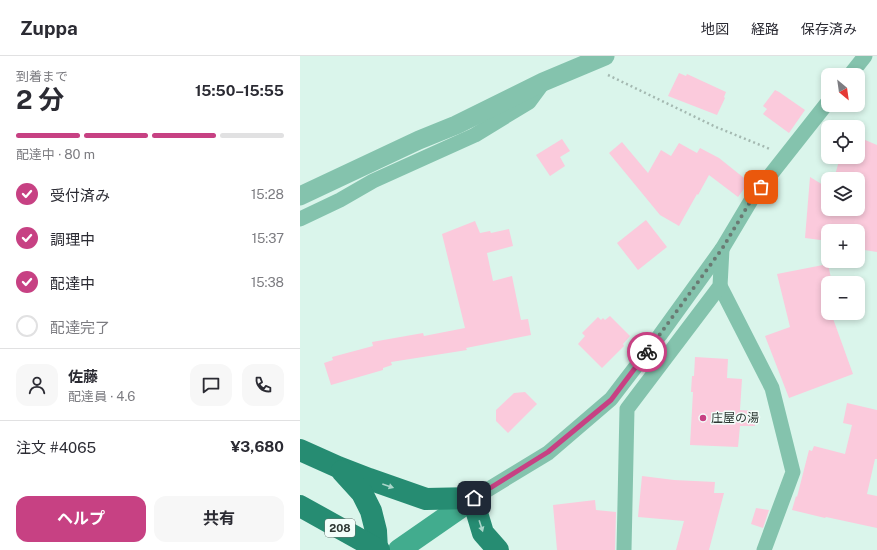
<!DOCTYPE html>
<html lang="ja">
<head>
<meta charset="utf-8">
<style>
	:root { --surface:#fff; --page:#f7f7f7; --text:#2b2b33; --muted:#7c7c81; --line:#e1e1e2; --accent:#c74183 }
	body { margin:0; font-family:"Public Sans","Noto Sans JP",sans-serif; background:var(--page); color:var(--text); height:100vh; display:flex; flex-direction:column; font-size:15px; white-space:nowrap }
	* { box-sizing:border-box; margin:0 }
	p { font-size:13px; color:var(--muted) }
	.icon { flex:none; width:22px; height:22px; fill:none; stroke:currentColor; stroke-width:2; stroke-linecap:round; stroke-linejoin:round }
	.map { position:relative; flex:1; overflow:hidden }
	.details { display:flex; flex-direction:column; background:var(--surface); width:300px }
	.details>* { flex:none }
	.needle { width:26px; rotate:151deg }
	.tools { position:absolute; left:521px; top:12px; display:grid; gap:8px }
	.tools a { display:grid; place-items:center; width:44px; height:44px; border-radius:8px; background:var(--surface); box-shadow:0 2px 6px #0003; font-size:20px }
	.pin { position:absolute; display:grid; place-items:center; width:34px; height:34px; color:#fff; margin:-17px; border-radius:8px; box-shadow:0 2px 6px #0006 }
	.courier { position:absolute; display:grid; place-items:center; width:40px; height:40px; margin:-20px; border:3px solid #c74183; border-radius:50%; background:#fff; color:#222; box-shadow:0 1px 5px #0007 }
	.head em { font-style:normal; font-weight:700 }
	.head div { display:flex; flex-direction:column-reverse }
	.head { display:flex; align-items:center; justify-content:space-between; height:68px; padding:0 16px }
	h1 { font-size:26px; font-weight:700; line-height:30px }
	.bar { display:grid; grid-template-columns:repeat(4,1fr); gap:6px 4px; align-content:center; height:48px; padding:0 16px }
	.bar i { height:5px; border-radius:3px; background:var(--line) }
	.bar .current { background:var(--accent) }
	.bar p { grid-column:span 4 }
	.line { display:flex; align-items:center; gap:10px; padding:0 16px; border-top:1px solid var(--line) }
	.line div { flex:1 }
	.round { display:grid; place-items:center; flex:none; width:42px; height:42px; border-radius:12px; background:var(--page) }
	ol { padding:0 16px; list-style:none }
	li { display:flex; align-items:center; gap:12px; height:44px }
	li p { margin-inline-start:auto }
	li .icon { padding:4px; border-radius:50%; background:var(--accent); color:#fff; stroke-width:4 }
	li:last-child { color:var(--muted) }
	li i { width:22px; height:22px; border:2px solid var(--line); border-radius:50% }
	.action { display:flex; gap:8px; margin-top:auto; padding:8px 16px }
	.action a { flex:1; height:46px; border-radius:12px; background:var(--accent); color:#fff; font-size:16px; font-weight:700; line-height:46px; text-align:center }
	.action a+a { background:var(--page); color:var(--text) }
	header { display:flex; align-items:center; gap:24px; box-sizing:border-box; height:56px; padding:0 20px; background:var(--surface); border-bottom:1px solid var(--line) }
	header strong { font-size:19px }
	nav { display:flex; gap:22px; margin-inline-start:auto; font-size:14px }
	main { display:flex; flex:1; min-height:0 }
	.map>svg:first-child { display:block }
</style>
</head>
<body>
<header>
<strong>Zuppa</strong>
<nav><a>地図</a><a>経路</a><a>保存済み</a></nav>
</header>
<main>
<section class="details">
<div class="head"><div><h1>2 分</h1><p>到着まで</p></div><em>15:50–15:55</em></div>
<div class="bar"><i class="current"></i><i class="current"></i><i class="current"></i><i></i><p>配達中 · 80 m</p></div>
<ol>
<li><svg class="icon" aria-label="check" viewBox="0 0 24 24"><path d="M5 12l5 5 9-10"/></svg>受付済み<p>15:28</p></li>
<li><svg class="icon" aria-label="check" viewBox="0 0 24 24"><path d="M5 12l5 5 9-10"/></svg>調理中<p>15:37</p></li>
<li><svg class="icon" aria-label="check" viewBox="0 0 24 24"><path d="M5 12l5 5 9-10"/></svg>配達中<p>15:38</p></li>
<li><i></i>配達完了</li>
</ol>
<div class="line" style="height:72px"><a class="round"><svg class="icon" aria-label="person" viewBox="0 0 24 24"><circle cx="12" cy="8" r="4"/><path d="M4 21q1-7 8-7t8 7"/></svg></a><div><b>佐藤</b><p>配達員 · 4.6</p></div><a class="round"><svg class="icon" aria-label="chat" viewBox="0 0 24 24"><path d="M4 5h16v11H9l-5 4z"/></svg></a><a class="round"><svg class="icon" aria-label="phone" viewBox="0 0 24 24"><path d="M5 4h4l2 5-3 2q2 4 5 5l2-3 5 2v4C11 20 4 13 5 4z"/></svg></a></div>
<div class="line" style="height:52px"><div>注文 #4065</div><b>¥3,680</b></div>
<div class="action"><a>ヘルプ</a><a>共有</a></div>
</section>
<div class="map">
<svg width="577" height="494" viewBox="0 0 577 494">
	<rect width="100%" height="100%" fill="#daf5eb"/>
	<g fill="#fbcadc">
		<polygon points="379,17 386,20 387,18 426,36 424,41 425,42 417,59 368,40"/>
		<polygon points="475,34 479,36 505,54 489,77 463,58 467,53 463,50"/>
		<polygon points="558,81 577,89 577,196 558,193 558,175 528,175 528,185 505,182 510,121 528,132 528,153 558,153 558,141 560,123 534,123 540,101 558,101"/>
		<polygon points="262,83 270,95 260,101 265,110 250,120 236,99"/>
		<polygon points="322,86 348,117 361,94 371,100 379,87 397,97 400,92 419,102 449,126 438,141 409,119 398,139 397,138 379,170 360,159 309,97"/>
		<polygon points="346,164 367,191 338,214 317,187"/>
		<polygon points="175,165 180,177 190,175 191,177 209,173 213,190 187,197 193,225 212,220 221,264 228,263 231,279 166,292 167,294 91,306 92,309 83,312 83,314 31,329 24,307 33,304 32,301 73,290 72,286 123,277 124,280 165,272 142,178"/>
		<polygon points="528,208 532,227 528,227 528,257 531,257 553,318 489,342 465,280 490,271 477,218"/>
		<polygon points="310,260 330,280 323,288 324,290 302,312 278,288 285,280 282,277 298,261 301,264 303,262 305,264"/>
		<polygon points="395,301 428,303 427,322 442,323 440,354 456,355 455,370 440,370 438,391 390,389 393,336 391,336 392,320 394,320"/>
		<polygon points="225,336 237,348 208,377 196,365 196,354 214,337"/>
		<polygon points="547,347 577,354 577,403 575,403 567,438 577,440 577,472 526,461 525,462 492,454 496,440 497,441 509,394 512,395 514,390 545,398 552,369 543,367"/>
		<polygon points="342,420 374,424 415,426 414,437 424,437 409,494 376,494 384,465 338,461"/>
		<polygon points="295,444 296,454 316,456 315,494 257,494 253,449"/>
		<polygon points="456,452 469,454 463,472 451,468"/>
	</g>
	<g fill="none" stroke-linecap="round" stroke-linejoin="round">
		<polyline stroke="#a4b9b1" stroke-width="2.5" stroke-dasharray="2 3" stroke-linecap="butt" points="308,19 416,71 470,93"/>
		<g stroke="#84c3ad" stroke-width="15">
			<polyline points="550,19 565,0"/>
			<polyline points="0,163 40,144 73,125 175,79 229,46 243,27"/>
			<polyline points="420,230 472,332 493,416 464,494"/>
			<polyline points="174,442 248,397 311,343 360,279 422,193 453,141 528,46"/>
			<polyline points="324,494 327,353 420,230 422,193"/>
		</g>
		<polyline stroke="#84c3ad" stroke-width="19" points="0,140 119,84 156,69 243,26 305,0"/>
		<polyline stroke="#42ac8e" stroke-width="22" points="99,494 174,442"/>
		<g stroke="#268c72" stroke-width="22">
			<polyline points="0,394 38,411 69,423 126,443 174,442 177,457 183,477 198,494"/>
			<polyline points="42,415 62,437 71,455 76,475 77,494"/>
			<polyline points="0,450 79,494"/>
		</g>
	</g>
	<defs><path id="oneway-solid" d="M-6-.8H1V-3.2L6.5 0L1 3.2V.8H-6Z"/></defs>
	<g fill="#abd6ca">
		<use href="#oneway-solid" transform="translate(88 430) rotate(19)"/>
		<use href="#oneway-solid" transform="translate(181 470) rotate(72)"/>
	</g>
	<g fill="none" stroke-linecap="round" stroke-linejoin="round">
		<polyline stroke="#6a7a73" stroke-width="4" stroke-dasharray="0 7.2" points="347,296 422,193 453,141 461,131"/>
		<polyline stroke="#c74183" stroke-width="5" points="174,442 248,396 311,344 347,296"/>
	</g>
	<circle fill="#c74183" stroke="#f3fefa" stroke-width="1.5" cx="403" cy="362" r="4"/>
	<g text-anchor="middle" stroke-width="3" stroke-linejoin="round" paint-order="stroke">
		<rect fill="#f3fefa" stroke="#68736f" stroke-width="1" x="25" y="463" width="30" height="18" rx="3"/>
		<g font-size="11" font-weight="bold" fill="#2d3733">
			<text x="40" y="476">208</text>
		</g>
		<g font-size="12" fill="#2d3733" stroke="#f3fefa" text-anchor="start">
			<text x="411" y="366">庄屋の湯</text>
		</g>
	</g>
</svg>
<div class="tools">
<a><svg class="needle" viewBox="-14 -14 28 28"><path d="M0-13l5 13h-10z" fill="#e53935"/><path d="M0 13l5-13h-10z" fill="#7c7c81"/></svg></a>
<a><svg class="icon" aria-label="locate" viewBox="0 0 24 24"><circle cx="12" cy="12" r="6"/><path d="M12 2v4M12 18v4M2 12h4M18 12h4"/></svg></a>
<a><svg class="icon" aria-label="layers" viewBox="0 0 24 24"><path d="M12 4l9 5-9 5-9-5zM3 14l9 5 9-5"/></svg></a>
<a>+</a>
<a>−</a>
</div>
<div class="pin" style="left:461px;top:131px;background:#ea580c"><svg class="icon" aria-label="bag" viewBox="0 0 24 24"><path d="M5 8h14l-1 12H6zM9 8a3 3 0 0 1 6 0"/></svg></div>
<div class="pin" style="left:174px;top:442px;background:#1f2937"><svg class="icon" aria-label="home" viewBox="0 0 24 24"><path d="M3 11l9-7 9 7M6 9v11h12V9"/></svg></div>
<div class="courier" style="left:347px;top:296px"><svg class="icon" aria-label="bike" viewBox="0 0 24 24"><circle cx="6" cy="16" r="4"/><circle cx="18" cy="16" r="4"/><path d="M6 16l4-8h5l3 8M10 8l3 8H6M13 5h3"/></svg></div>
</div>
</main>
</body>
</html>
